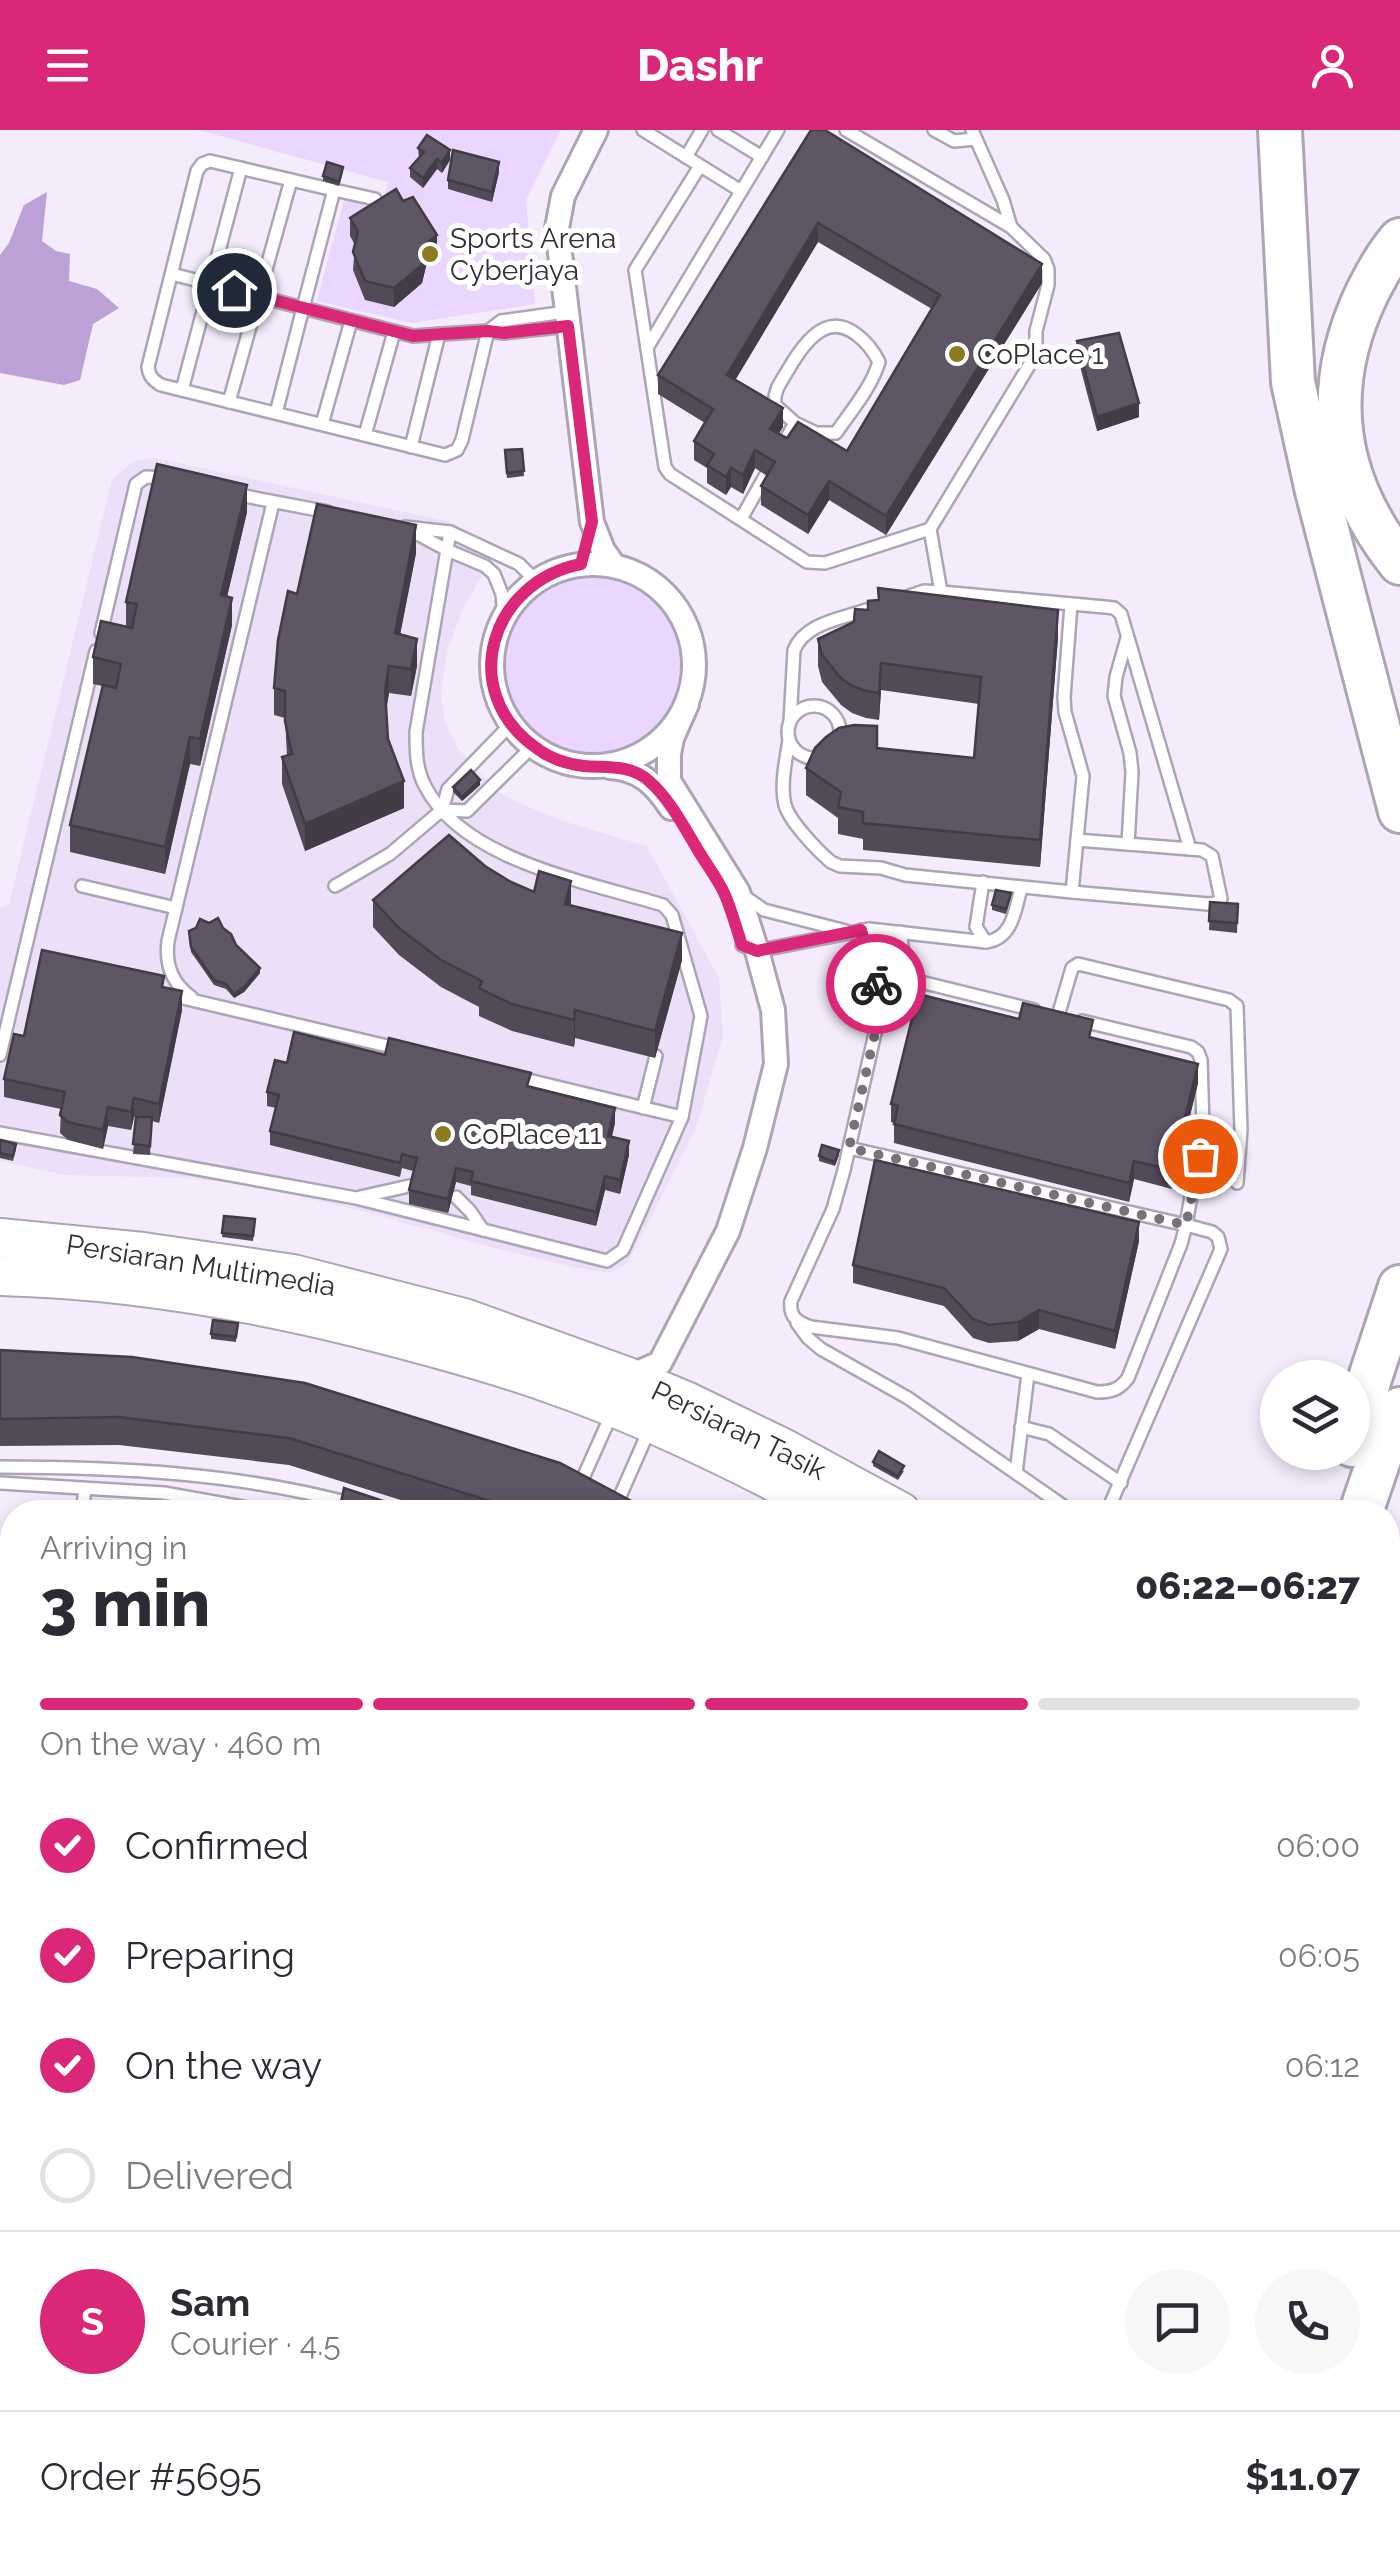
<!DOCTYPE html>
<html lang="en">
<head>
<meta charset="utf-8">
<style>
	:root { --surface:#fff; --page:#f7f7f7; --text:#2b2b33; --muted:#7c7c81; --line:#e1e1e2; --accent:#db2777 }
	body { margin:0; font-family:Raleway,sans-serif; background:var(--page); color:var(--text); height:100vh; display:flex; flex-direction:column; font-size:38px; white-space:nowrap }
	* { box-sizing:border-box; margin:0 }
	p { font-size:32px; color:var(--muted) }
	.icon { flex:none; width:55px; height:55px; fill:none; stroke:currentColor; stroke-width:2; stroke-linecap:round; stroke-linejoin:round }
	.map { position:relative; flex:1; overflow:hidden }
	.details { position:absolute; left:0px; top:1370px; width:1400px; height:1062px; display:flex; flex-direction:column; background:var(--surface); border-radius:40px 40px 0 0; box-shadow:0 5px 15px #0003 }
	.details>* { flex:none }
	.buttons { position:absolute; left:1260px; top:1230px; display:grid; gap:20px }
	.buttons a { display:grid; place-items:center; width:110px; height:110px; border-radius:50%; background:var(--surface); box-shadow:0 5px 15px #0003; font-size:50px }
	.pin { position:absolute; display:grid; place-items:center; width:85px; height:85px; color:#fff; margin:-42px; border:5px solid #fff; border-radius:50%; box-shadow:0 2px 10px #0007 }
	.courier { position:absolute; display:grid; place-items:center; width:100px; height:100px; margin:-50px; border:8px solid #db2777; border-radius:50%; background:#fff; color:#222; box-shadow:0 2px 12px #0007 }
	.headline em { font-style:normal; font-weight:800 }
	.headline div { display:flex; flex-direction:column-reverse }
	.headline { display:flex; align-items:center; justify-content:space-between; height:170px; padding:0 40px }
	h1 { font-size:65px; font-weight:800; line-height:75px }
	.bar { display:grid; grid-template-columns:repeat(4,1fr); gap:15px 10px; align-content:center; height:120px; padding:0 40px }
	.bar i { height:12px; border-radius:8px; background:var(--line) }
	.bar .on { background:var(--accent) }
	.bar p { grid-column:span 4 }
	.line { display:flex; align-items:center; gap:25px; padding:0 40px; border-top:2px solid var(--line) }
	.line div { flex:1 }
	.round { display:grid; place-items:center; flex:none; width:105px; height:105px; border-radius:52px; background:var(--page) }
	ol { padding:0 40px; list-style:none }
	li { display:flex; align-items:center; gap:30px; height:110px }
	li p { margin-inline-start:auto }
	li .icon { padding:10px; border-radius:50%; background:var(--accent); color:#fff; stroke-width:4 }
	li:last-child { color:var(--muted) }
	li i { width:55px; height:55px; border:5px solid var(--line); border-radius:50% }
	header { display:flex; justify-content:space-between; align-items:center; height:130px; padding:0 40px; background:var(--accent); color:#fff; font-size:45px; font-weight:800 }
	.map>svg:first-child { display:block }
</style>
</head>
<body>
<header><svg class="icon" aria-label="menu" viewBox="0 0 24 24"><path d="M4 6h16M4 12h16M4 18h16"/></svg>Dashr<svg class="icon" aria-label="person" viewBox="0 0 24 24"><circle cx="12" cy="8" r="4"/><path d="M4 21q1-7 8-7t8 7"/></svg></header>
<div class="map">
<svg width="1400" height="2431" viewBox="0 0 1400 2431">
	<rect width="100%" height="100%" fill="#f4ecfd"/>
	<g fill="#ece0f8">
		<polygon points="156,328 446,391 500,417 463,478 448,518 441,562 444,589 457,617 495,660 519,673 563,691 647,716 719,848 723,905 695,1001 627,1134 608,1143 578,1138 490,1117 362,1081 249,1055 186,1048 64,1045 0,1031 0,777 9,774 112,350 134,331"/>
		<polygon points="92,1368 165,1372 234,1382 90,1382"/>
	</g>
	<g fill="#ead6fe">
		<polygon points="199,0 561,0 526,70 535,174 412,193 317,171 344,70 381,77 388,52"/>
		<circle cx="592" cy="536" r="88"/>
	</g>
	<polygon fill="#bba1d5" points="47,62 42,111 56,121 70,124 69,151 97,159 119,178 93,194 80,250 64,255 0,243 0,125 9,113 24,75"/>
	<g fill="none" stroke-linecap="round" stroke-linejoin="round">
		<g stroke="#ada5b5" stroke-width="16">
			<g id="lane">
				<polyline points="643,0 741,61"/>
				<polyline points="718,0 762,27"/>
				<polyline points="934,0 954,11 975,9"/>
				<polyline points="972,0 1003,70 1011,97"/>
				<polyline points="686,27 702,0"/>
				<polyline points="700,36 635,140 665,337 670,344 807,432 825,433 930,399 1036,224 1036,201 1048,155 1048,139 1044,129 1011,97 846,0"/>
				<path d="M334 60 210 31 202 34 197 41 148 237C149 246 153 250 161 255L445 325 457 320 462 310 488 201 501 191 566 182"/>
				<polyline points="375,69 334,60 303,178 413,206 488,201 504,203 568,196"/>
				<polyline points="172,144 303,178 276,283"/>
				<polyline points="647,218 778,0"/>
				<polyline points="182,260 241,38"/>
				<polyline points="229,272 291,50"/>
				<polyline points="322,294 351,191"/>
				<polyline points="365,305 394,202"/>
				<polyline points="411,317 439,204"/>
				<polyline points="234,364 328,382"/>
				<path d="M741 389 795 293 775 275C773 261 781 252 788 240 796 226 809 206 824 199 847 188 870 214 879 232 871 258 851 281 836 303H816L795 293"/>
				<polyline points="405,397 450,402 519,434 536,451"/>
				<polyline points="930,399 941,462"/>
				<polyline points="410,400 447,420 485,436 494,444 502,464 504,487"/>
				<polyline points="903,468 924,461 941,462 1105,477 1114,478 1121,484 1190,719 1202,720 1212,726 1221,769 1216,773 1208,774 1072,762"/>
				<polyline points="101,503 136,354 146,347 167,348"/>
				<polyline points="1127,508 1116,547 1114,566 1130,623 1132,642 1128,714"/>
				<circle cx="814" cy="602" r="26"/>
				<path d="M790 592 794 520C805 493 841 489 866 480"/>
				<path d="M789 610C786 630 780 655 785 675 790 692 817 720 831 732L840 736 881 738 905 745 1072 762 1083 646 1065 582 1064 567 1071 475"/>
				<polyline points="442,680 467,681 533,616"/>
				<polyline points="1077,710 1190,719"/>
				<polyline points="983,752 976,797 986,812"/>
				<polyline points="82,756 176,778"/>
				<polyline points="335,756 390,724 442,680 448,659 511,594"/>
				<polyline points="741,764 764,780 846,801"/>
				<path d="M861 800 878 861 880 876 878 890 844 1040 833 1079 791 1171C789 1187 797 1192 811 1197L898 1208 1097 1262C1111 1262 1119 1260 1128 1248L1181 1114 1186 1095 1203 996 1201 930 1198 922 1191 917 1082 891"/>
				<polyline points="900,802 905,836 917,851 1034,880"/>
				<path d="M742 815 757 821 869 799 986 812C1013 808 1015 780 1021 758"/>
				<polyline points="170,865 400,919"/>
				<path d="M191 867C172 853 165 835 168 811L273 373"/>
				<polyline points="1058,886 1072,838 1078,834 1229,870 1237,876 1241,1000 1237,1053"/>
				<polyline points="0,925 96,521"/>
				<polyline points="520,948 682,987"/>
				<polyline points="643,978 656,926"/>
				<path d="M0 1003 356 1068 607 1131 623 1120 682 987 701 886 672 785 663 775C588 752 463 731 425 656 416 639 416 620 416 602L450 402"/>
				<polyline points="849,1018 1186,1095 1212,1102 1218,1107 1221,1119 1107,1382"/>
				<polyline points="360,1067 409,1056"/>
				<polyline points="456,1067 470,1081 483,1100"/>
				<polyline points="797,1193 808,1208 821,1219 908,1268 1072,1382"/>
				<polyline points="1021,1297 1049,1304 1121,1353"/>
				<path d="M0 1337C119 1337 238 1343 353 1374"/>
				<polyline points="1016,1343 1028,1244"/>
				<polyline points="0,1353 164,1363 271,1382"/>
				<polyline points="579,1357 612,1283"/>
				<polyline points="617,1373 650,1298"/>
				<polyline points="82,1382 85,1360"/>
				<polyline points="0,1525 12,1531"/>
				<polyline points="0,1605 12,1575"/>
				<polyline points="0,1699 12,1706"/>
				<polyline points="0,1735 12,1741"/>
				<polyline points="0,2105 12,2099"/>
				<polyline points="0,2140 12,2135"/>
				<polyline points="0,2210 12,2216"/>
				<polyline points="0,2323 12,2322"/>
				<polyline points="773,2420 822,2431"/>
				<polyline points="642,2431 655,2420"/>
				<polyline points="1350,2431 1351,2420"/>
			</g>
		</g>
		<g stroke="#ada5b5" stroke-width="28">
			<g id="street">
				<polyline points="596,0 563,66 557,98 592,392 603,420 614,436"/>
				<circle cx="593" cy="535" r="101"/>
				<path d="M610 637C640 639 655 654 671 678"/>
				<polyline points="626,1252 628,1247 660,1233 728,1101 755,1018 776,934 773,880 757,821 738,762 669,651 669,624 672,608 687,574"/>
			</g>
		</g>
		<g stroke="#ada5b5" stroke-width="38">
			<g id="secondary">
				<path d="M12 1858C0 1908 0 1964 12 2013"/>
				<polyline points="159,2431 159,2420"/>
			</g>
		</g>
		<g stroke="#ada5b5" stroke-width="42">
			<g id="primary">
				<polyline points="0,1108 143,1122 293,1144 464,1188 628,1247 688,1272 783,1318 901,1382"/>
				<path d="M0 1146C121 1149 242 1169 359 1198 423 1214 487 1231 549 1253 647 1287 740 1332 831 1382"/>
				<polyline points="1388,1816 1400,1830"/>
				<polyline points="1388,1880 1400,1897"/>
			</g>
		</g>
		<g stroke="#ada5b5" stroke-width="48">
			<g id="highway">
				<polyline points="1280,0 1293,252 1317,361 1400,681"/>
				<path d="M1400 110C1386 126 1376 145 1367 163 1321 259 1334 351 1400 433"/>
				<polyline points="1352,1315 1370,1248 1400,1157"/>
				<polyline points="1361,1382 1386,1309 1400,1279"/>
				<polyline points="1388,1551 1400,1507"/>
				<polyline points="1127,2431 1128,2420"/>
				<polyline points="1193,2431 1194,2420"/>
			</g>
		</g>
		<use href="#lane" stroke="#fff" stroke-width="11"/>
		<use href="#street" stroke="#fff" stroke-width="22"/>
		<use href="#secondary" stroke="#fff" stroke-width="32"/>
		<use href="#primary" stroke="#fff" stroke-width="38"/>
		<use href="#highway" stroke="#fff" stroke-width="42"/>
	</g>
	<g fill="#514a57" fill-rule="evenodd">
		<path d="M811 0 1042 153 886 405 829 370 808 404 761 375V356L767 346 755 338 743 364 731 357 726 365 707 353V338L694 330V311L705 293 658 264V245ZM818 112 932 179 847 321 787 308 779 303 783 297 735 250Z"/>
		<polygon points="418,18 450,30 442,43 437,39 423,58 410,47 410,38 419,28"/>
		<polygon points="343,42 339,56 323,51 323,46"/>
		<polygon points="499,42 492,72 448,59 448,50"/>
		<polygon points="350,88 437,124 427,132 422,153 394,177 365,170 353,140 355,115 350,106"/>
		<polygon points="1077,211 1139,287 1097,301 1077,225"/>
		<polygon points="522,319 524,346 507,348 505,320"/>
		<polygon points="247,382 227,467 232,495 200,636 190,634 165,744 70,722 70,695 102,556 93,554 93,527 126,497 126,472"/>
		<polygon points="416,423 400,505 417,536 411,566 389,563 386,579 388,609 404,678 305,721 282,654 282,627 287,626 285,588 274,585 274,558 297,464"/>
		<polygon points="854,492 1058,507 1040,737 863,720 863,709 838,704 838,688 806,665 806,638 877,618 974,628 979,574 881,560 879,590 866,588 852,583 841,575 822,552 818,536 818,509"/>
		<polygon points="480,655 462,671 453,662 453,657"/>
		<polygon points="485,736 511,752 571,776 682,830 655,928 575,908 574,917 512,901 479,886 479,877 441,857 399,825 373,797 373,770"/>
		<polygon points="1011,767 1006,784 992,780 992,775"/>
		<polygon points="1210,772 1238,774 1237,803 1209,800"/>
		<polygon points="223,798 260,843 244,862 234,868 226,859 214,855 191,822 189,805"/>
		<polygon points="889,847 909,851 898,861 889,852"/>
		<polygon points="164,857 182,880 159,993 152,991 150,1025 133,1024 136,987 134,987 131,1000 108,996 103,1019 68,1010 60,1003 61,979 4,967 4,949 24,906"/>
		<polygon points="1093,908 1198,953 1172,1059 1134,1049 1129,1072 894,1013 894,993 891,992 891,974"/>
		<polygon points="385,925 531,957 615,993 612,1007 629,1025 620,1064 605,1060 596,1096 471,1065 471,1056 456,1052 448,1083 409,1074 409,1060 413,1041 402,1038 400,1047 270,1015 270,1001 276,978 267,976 267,962 287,933"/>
		<polygon points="0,1010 16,1019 13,1031 0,1028"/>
		<polygon points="839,1025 835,1036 819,1031 819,1026"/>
		<polygon points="224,1086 255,1089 253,1111 222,1107"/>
		<polygon points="1139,1111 1115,1219 1039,1199 1018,1211 989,1213 973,1208 944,1176 853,1153 853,1135"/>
		<polygon points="238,1193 236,1212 211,1209 211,1204"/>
		<polygon points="0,1220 652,1382 439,1382 289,1335 119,1315 0,1316"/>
		<polygon points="873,1332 904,1341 898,1350 873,1336"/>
		<rect x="1388" y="2271" width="12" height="106"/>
	</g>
	<g fill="#423c47">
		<polygon points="450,20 450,30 442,43 442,33"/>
		<polygon points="437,29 437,39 423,58 423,48"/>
		<polygon points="499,32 499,42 492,72 492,62"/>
		<polygon points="818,93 818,112 727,264 727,245"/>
		<polygon points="437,105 437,124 427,132 422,153 394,177 394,158 427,113"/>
		<polygon points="1042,134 1042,153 886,405 886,386"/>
		<polygon points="1139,273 1139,287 1097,301 1097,287"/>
		<polygon points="783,278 783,297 770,317 770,299"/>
		<polygon points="755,320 755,338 743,364 743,345"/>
		<polygon points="731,338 731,357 726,365 726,347"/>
		<polygon points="829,351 829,370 808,404 808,385"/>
		<polygon points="247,355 247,382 221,492 221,465"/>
		<polygon points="416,395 416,423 395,530 395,503"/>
		<polygon points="232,468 232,495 200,636 200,609"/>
		<polygon points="1058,480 1058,507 1040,737 1040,710"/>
		<polygon points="417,509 417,536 411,566 411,539"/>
		<polygon points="881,533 881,560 879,590 879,563"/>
		<polygon points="389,536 389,563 385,588 385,560"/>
		<polygon points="190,607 190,634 165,744 165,717"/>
		<polygon points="480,650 480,655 462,671 462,667"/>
		<polygon points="404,651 404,678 305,721 305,694"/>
		<polygon points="571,751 571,778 565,774"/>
		<polygon points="682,803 682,830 655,928 655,901"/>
		<polygon points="260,838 260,843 244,862 234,868 234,864"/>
		<polygon points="909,846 909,851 898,861 898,856"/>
		<polygon points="182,861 182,880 159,993 159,974"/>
		<polygon points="575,880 575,908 574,917 574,890"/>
		<polygon points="1198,934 1198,953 1172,1059 1172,1040"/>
		<polygon points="134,968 134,987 131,1000 131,982"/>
		<polygon points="108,977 108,996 103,1019 103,1000"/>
		<polygon points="615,978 615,993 608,1020 608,1006"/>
		<polygon points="629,1011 629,1025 620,1064 620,1050"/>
		<polygon points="1134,1031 1134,1049 1129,1072 1129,1053"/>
		<polygon points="456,1038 456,1052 448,1083 448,1069"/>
		<polygon points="605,1046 605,1060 596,1096 596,1082"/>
		<polygon points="1139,1092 1139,1111 1115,1219 1115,1201"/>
		<polygon points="1039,1180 1039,1199 1018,1211 1018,1192"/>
	</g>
	<g fill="#5e5665" stroke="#423c47" stroke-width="2.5" fill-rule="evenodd">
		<path d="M811 0H825L1042 134 886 386 829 351 808 385 761 356 775 332 755 320 743 345 731 338 726 347 707 335 714 324 694 311 713 279 658 245ZM818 93 940 165 847 321 798 292 787 308 770 299 783 278 727 245Z"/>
		<polygon points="427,5 450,20 442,33 437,29 423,48 410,38 424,22 418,18"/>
		<polygon points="453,20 499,32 492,62 448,50"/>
		<polygon points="327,32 343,37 339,52 323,46"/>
		<polygon points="396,59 403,71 413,67 437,105 427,113 422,135 394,158 365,151 353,122 358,102 350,88"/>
		<polygon points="1119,203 1139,273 1097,287 1077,211"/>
		<polygon points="522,319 524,341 507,343 505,320"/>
		<polygon points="157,334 247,355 221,465 232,468 200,609 190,607 165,717 70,695 103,555 116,558 121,534 93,527 101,491 132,498 137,474 126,472"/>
		<polygon points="317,374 416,395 395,503 417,509 411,539 389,536 385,560 388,609 404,651 305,694 282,627 292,624 285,591 285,561 274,558 278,510 288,461 297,464"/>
		<polygon points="878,458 1058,480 1040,710 863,693 863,682 838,677 841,662 806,638 815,618 826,607 839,598 854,595 877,596 877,618 974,628 981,547 881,533 879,563 866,561 852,556 841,548 822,525 818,509 854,492 855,479 868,480 868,471 879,470"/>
		<polygon points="471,640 480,650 462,667 453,657"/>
		<polygon points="449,705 485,736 511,752 534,762 539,741 571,751 565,774 682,803 655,901 575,880 574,890 512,874 479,858 482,851 441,830 399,798 373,770"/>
		<polygon points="996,760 1011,763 1006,779 992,775"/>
		<polygon points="1210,772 1238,774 1237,793 1209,791"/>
		<polygon points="218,788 223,798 231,804 236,815 260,838 244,857 234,864 226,854 214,850 191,817 189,801 196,798 200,789 209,793"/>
		<polygon points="42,820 164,846 162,857 182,861 159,974 134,968 131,982 108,977 103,1000 68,992 60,985 65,962 4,949 14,904 24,906"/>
		<polygon points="899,835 909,846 898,856 889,847"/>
		<polygon points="918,864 1019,889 1023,873 1093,890 1089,907 1198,934 1172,1040 1134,1031 1129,1053 894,994 898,976 891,974"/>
		<polygon points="294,902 385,925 389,908 531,943 527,956 615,978 608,1006 629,1011 620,1050 605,1046 596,1082 471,1051 473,1042 456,1038 448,1069 409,1060 417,1028 402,1024 400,1033 270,1001 279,965 267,962 275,930 287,933"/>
		<polygon points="136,987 152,987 150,1016 133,1014"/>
		<polygon points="0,1010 16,1014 13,1026 0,1023"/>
		<polygon points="822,1015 839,1020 835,1032 819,1026"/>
		<polygon points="875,1030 1139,1092 1115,1201 1039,1180 1018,1192 989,1195 973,1189 944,1158 853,1135"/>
		<polygon points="224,1086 255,1089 253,1106 222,1103"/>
		<polygon points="213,1190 238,1193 236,1207 211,1204"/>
		<polygon points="0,1220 132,1227 305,1253 560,1333 652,1382 525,1382 289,1308 119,1287 0,1289"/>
		<polygon points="879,1321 904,1336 898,1346 873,1332"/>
		<polygon points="344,1358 416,1382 339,1382"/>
		<rect x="1388" y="2271" width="12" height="87"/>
		<polygon points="1388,2393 1400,2393 1400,2431 1351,2431 1351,2420 1388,2420"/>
		<polygon points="871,2420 896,2420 895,2425"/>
		<polygon points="902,2420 923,2420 921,2431 900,2431"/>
		<polygon points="870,2424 895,2427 895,2431 870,2431"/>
	</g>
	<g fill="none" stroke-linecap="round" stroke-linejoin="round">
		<polyline stroke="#76717b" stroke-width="10" stroke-dasharray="0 18" points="876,854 880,876 878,890 849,1018 1186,1095 1200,1026"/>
		<path stroke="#db2777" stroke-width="12" d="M234 160 413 206 488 201 504 203 568 196 592 392 581 434C490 452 457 561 535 617 549 628 566 634 584 636 606 638 631 634 649 651 671 670 686 701 701 725 709 738 719 751 725 765 732 781 736 798 742 815L757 821 861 800 876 854"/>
	</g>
	<g fill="#8c7a1f" stroke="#fff" stroke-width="4">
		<circle cx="430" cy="124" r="10"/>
		<circle cx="957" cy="224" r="10"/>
		<circle cx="443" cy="1004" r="10"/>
	</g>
	<g text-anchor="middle" stroke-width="10" stroke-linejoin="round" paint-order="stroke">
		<g font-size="28" fill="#322f35" stroke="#fff" text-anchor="start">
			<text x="450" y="118">Sports Arena<tspan x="450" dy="32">Cyberjaya</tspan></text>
			<text x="977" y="234">CoPlace 1</text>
			<text x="463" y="1014">CoPlace 11</text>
		</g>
		<g font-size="28" fill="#322f35" stroke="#fff">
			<text transform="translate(201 1135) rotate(9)" y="10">Persiaran Multimedia</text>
			<text transform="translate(739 1300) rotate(26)" y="10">Persiaran Tasik</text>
		</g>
	</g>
</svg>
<div class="buttons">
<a><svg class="icon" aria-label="layers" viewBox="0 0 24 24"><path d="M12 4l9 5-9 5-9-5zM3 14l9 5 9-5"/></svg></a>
</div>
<div class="pin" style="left:1200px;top:1026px;background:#ea580c"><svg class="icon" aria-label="bag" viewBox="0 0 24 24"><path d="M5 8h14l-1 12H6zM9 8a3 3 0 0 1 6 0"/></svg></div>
<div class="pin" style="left:234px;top:160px;background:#1f2937"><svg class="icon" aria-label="home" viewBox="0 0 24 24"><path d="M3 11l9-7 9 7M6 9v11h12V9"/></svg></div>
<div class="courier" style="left:876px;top:854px"><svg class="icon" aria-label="bike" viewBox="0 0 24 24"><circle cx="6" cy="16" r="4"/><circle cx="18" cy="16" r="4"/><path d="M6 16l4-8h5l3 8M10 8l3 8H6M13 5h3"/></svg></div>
<section class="details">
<div class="headline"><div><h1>3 min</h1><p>Arriving in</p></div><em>06:22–06:27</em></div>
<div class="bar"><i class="on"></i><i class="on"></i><i class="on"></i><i></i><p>On the way · 460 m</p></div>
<ol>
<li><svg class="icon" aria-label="check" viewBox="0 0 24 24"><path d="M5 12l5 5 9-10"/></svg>Confirmed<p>06:00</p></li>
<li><svg class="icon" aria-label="check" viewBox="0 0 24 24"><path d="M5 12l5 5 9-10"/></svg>Preparing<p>06:05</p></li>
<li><svg class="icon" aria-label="check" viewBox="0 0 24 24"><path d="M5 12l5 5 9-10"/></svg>On the way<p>06:12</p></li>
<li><i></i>Delivered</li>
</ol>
<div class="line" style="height:180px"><b class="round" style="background:var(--accent);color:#fff">S</b><div><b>Sam</b><p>Courier · 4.5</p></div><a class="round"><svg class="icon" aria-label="chat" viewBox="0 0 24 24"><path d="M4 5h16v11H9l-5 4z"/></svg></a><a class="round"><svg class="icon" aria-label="phone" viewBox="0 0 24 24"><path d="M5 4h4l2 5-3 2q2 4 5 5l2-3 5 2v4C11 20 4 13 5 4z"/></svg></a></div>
<div class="line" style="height:130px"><div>Order #5695</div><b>$11.07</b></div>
</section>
</div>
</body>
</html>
